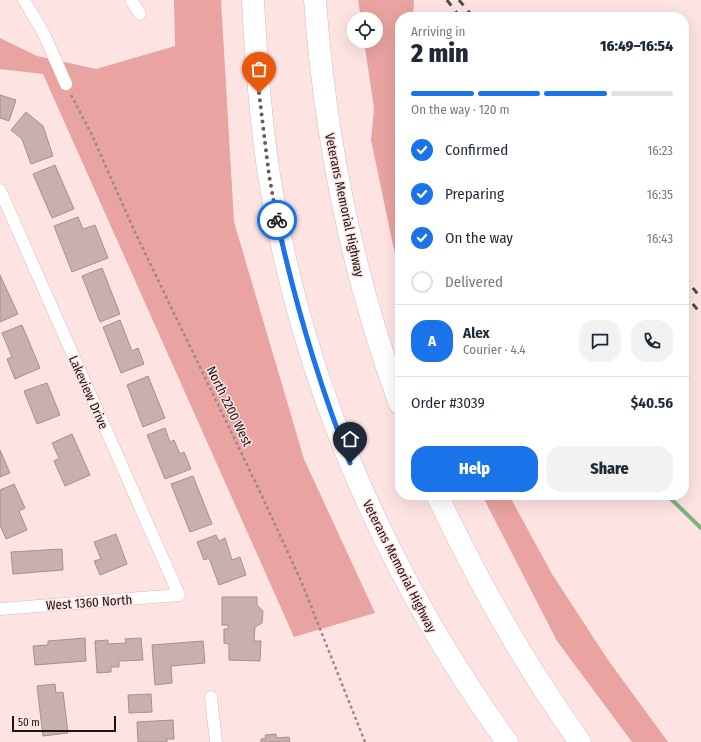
<!DOCTYPE html>
<html lang="en">
<head>
<meta charset="utf-8">
<style>
	:root { --surface:#fff; --page:#f2f2f3; --text:#1f2937; --muted:#747a83; --line:#e0e1e3; --accent:#1a73e8 }
	body { margin:0; font-family:"Fira Sans Condensed",sans-serif; background:var(--page); color:var(--text); height:100vh; display:flex; flex-direction:column; font-size:15px; white-space:nowrap }
	* { box-sizing:border-box; margin:0 }
	p { font-size:13px; color:var(--muted) }
	.icon { flex:none; width:22px; height:22px; fill:none; stroke:currentColor; stroke-width:2; stroke-linecap:round; stroke-linejoin:round }
	.map { position:relative; flex:1; overflow:hidden }
	.drawer { position:absolute; left:395px; top:12px; width:294px; height:488px; display:flex; flex-direction:column; background:var(--surface); border-radius:16px; box-shadow:0 4px 16px #0002 }
	.drawer>* { flex:none }
	.buttons { position:absolute; left:347px; top:12px; display:grid; gap:8px }
	.buttons a { display:grid; place-items:center; width:36px; height:36px; border-radius:50%; background:var(--surface); box-shadow:0 4px 16px #0002; font-size:20px }
	.scale { position:absolute; left:12px; bottom:10px; width:104px; box-sizing:border-box; padding-left:4px; border:2px solid #1b1312; border-top:0; font-size:11px; line-height:14px; white-space:nowrap; color:#1b1312; -webkit-text-stroke:3px #fde4e3; paint-order:stroke }
	.pin { position:absolute; display:grid; place-items:center; width:34px; height:34px; color:#fff; margin:-41px -17px; border-radius:50% 50% 50% 0; rotate:-45deg; box-shadow:0 0 4px #0007 }
	.pin .icon { rotate:45deg }
	.courier { position:absolute; display:grid; place-items:center; width:40px; height:40px; margin:-20px; border:3px solid #1a73e8; border-radius:50%; background:#fff; color:#222; box-shadow:0 1px 5px #0007 }
	.summary em { font-style:normal; font-weight:800 }
	.summary div { display:flex; flex-direction:column-reverse }
	.summary { display:flex; align-items:center; justify-content:space-between; height:68px; padding:0 16px }
	h1 { font-size:26px; font-weight:800; line-height:30px }
	.bar { display:grid; grid-template-columns:repeat(4,1fr); gap:6px 4px; align-content:center; height:48px; padding:0 16px }
	.bar i { height:5px; border-radius:3px; background:var(--line) }
	.bar .selected { background:var(--accent) }
	.bar p { grid-column:span 4 }
	.line { display:flex; align-items:center; gap:10px; padding:0 16px; border-top:1px solid var(--line) }
	.line div { flex:1 }
	.round { display:grid; place-items:center; flex:none; width:42px; height:42px; border-radius:16px; background:var(--page) }
	ol { padding:0 16px; list-style:none }
	li { display:flex; align-items:center; gap:12px; height:44px }
	li p { margin-inline-start:auto }
	li .icon { padding:4px; border-radius:50%; background:var(--accent); color:#fff; stroke-width:4 }
	li:last-child { color:var(--muted) }
	li i { width:22px; height:22px; border:2px solid var(--line); border-radius:50% }
	.primary-button { display:flex; gap:8px; margin-top:auto; padding:8px 16px }
	.primary-button a { flex:1; height:46px; border-radius:16px; background:var(--accent); color:#fff; font-size:16px; font-weight:800; line-height:46px; text-align:center }
	.primary-button a+a { background:var(--page); color:var(--text) }
	.map>svg:first-child { display:block }
</style>
</head>
<body>
<div class="map">
<svg width="701" height="742" viewBox="0 0 701 742">
	<rect width="100%" height="100%" fill="#fde4e3"/>
	<g fill="#e9a3a0">
		<polygon points="174,0 221,0 234,222 304,459 375,613 294,637 43,74 0,69 0,38 37,56 96,69 175,46"/>
		<polygon points="358,0 414,0 413,17 400,17 400,271 393,245 371,140 374,108 364,41 376,41 376,19 361,19"/>
		<polygon points="482,495 509,495 552,574 608,660 668,742 632,742 557,641"/>
	</g>
	<g fill="none" stroke-linecap="round" stroke-linejoin="round">
		<polyline stroke="#7cb47b" stroke-width="4" points="667,495 701,528"/>
	</g>
	<g fill="#c8b0af" stroke="#a68f8e">
		<polygon points="0,95 16,100 9,121 0,118"/>
		<polygon points="26,112 43,126 53,156 31,164 22,139 11,130"/>
		<polygon points="55,165 74,209 52,218 33,174"/>
		<polygon points="78,217 83,229 95,225 108,258 72,272 54,226"/>
		<polygon points="102,268 120,314 100,322 82,276"/>
		<polygon points="0,275 18,314 0,322"/>
		<polygon points="120,320 132,351 138,348 144,364 121,373 103,327"/>
		<polygon points="22,325 40,368 15,379 7,359 12,357 2,333"/>
		<polygon points="148,376 165,418 143,427 127,385"/>
		<polygon points="47,383 60,415 37,424 24,391"/>
		<polygon points="165,428 170,442 174,440 180,454 184,452 191,469 165,479 147,435"/>
		<polygon points="72,434 90,475 65,486 54,461 59,458 52,443"/>
		<polygon points="0,450 10,473 0,477"/>
		<polygon points="193,476 212,524 190,532 171,484"/>
		<polygon points="14,484 25,508 19,511 27,530 6,539 0,525 0,490"/>
		<polygon points="116,534 127,564 100,575 94,561 101,559 94,542"/>
		<polygon points="216,535 219,541 225,538 232,560 240,557 246,575 219,585 209,558 204,560 197,542"/>
		<polygon points="62,549 63,570 13,574 11,552"/>
		<polygon points="222,597 257,597 257,605 263,611 262,623 255,627 254,641 261,641 260,661 229,660 229,644 224,643 224,629 228,629 228,625 222,625"/>
		<polygon points="85,638 86,661 35,665 33,646 48,645 48,641"/>
		<polygon points="141,638 143,660 119,661 119,667 111,667 111,672 97,673 95,641 108,640 108,644 126,643 125,639"/>
		<polygon points="203,641 205,663 171,666 172,683 155,685 152,645"/>
		<polygon points="55,684 56,693 63,692 68,733 43,736 37,686"/>
		<polygon points="151,694 152,712 129,713 128,695"/>
		<polygon points="173,720 174,739 167,739 167,742 138,742 137,722"/>
		<polygon points="276,734 276,738 289,737 290,742 261,742 261,739 266,738 265,735"/>
	</g>
	<g fill="none" stroke-linecap="round" stroke-linejoin="round">
		<g stroke="#d4bcbb" stroke-width="13">
			<g id="minor">
				<polyline points="24,0 43,32 66,84"/>
				<polyline points="131,0 140,14"/>
				<polyline points="0,190 179,595 0,609"/>
				<polyline points="211,697 216,742"/>
			</g>
		</g>
		<g stroke="#d4bcbb" stroke-width="23">
			<g id="motorway">
				<path d="M253 0C256 59 260 117 269 175 301 381 386 574 507 742"/>
				<path d="M315 0C325 138 352 274 400 404"/>
				<path d="M437 495C478 582 524 664 580 742"/>
			</g>
		</g>
		<polyline stroke="#9a8988" stroke-width="2.5" stroke-dasharray="3 3" stroke-linecap="butt" points="71,95 91,133 134,230 261,494 301,581 365,742"/>
		<use href="#minor" stroke="#fff" stroke-width="12"/>
		<use href="#motorway" stroke="#fff" stroke-width="22"/>
		<g stroke="#554948" stroke-width="3" stroke-dasharray="7 7" stroke-linecap="butt">
			<polyline points="447,0 460,17"/>
			<polyline points="459,0 473,17"/>
			<polyline points="684,277 701,298"/>
			<polyline points="684,293 701,314"/>
		</g>
	</g>
	<g fill="none" stroke-linecap="round" stroke-linejoin="round">
		<polyline stroke="#6a5c5b" stroke-width="4" stroke-dasharray="0 7.2" points="259,93 269,175 277,220"/>
		<path stroke="#1a73e8" stroke-width="5" d="M277 220C295 303 319 384 350 463"/>
	</g>
	<g text-anchor="middle" stroke-width="3" stroke-linejoin="round" paint-order="stroke">
		<g font-size="13" fill="#1b1312" stroke="#fde4e3">
			<text transform="translate(345 205) rotate(78)" y="5">Veterans Memorial Highway</text>
			<text transform="translate(89 392) rotate(66)" y="5">Lakeview Drive</text>
			<text transform="translate(230 406) rotate(64)" y="5">North 2200 West</text>
			<text transform="translate(400 566) rotate(63)" y="5">Veterans Memorial Highway</text>
			<text transform="translate(89 602) rotate(-4)" y="5">West 1360 North</text>
		</g>
	</g>
</svg>
<div class="buttons">
<a><svg class="icon" aria-label="locate" viewBox="0 0 24 24"><circle cx="12" cy="12" r="6"/><path d="M12 2v4M12 18v4M2 12h4M18 12h4"/></svg></a>
</div>
<div class="scale">50 m</div>
<div class="pin" style="left:259px;top:93px;background:#ea580c"><svg class="icon" aria-label="bag" viewBox="0 0 24 24"><path d="M5 8h14l-1 12H6zM9 8a3 3 0 0 1 6 0"/></svg></div>
<div class="pin" style="left:350px;top:463px;background:#1f2937"><svg class="icon" aria-label="home" viewBox="0 0 24 24"><path d="M3 11l9-7 9 7M6 9v11h12V9"/></svg></div>
<div class="courier" style="left:277px;top:220px"><svg class="icon" aria-label="bike" viewBox="0 0 24 24"><circle cx="6" cy="16" r="4"/><circle cx="18" cy="16" r="4"/><path d="M6 16l4-8h5l3 8M10 8l3 8H6M13 5h3"/></svg></div>
<section class="drawer">
<div class="summary"><div><h1>2 min</h1><p>Arriving in</p></div><em>16:49–16:54</em></div>
<div class="bar"><i class="selected"></i><i class="selected"></i><i class="selected"></i><i></i><p>On the way · 120 m</p></div>
<ol>
<li><svg class="icon" aria-label="check" viewBox="0 0 24 24"><path d="M5 12l5 5 9-10"/></svg>Confirmed<p>16:23</p></li>
<li><svg class="icon" aria-label="check" viewBox="0 0 24 24"><path d="M5 12l5 5 9-10"/></svg>Preparing<p>16:35</p></li>
<li><svg class="icon" aria-label="check" viewBox="0 0 24 24"><path d="M5 12l5 5 9-10"/></svg>On the way<p>16:43</p></li>
<li><i></i>Delivered</li>
</ol>
<div class="line" style="height:72px"><b class="round" style="background:var(--accent);color:#fff">A</b><div><b>Alex</b><p>Courier · 4.4</p></div><a class="round"><svg class="icon" aria-label="chat" viewBox="0 0 24 24"><path d="M4 5h16v11H9l-5 4z"/></svg></a><a class="round"><svg class="icon" aria-label="phone" viewBox="0 0 24 24"><path d="M5 4h4l2 5-3 2q2 4 5 5l2-3 5 2v4C11 20 4 13 5 4z"/></svg></a></div>
<div class="line" style="height:52px"><div>Order #3039</div><b>$40.56</b></div>
<div class="primary-button"><a>Help</a><a>Share</a></div>
</section>
</div>
</body>
</html>
